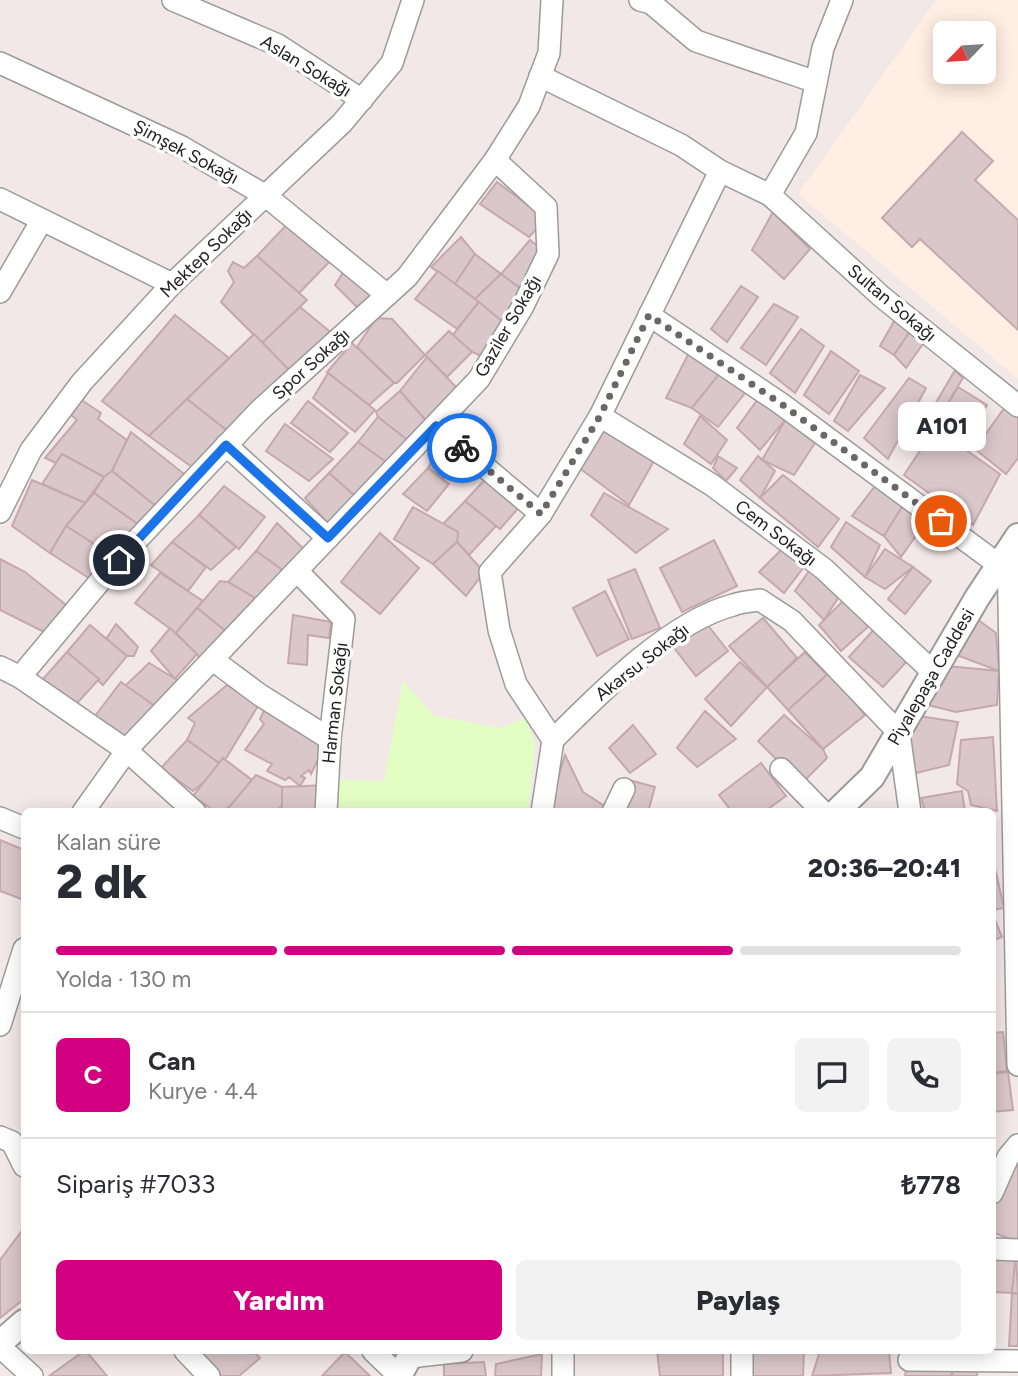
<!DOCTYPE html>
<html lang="tr">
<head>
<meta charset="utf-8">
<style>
	:root { --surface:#fff; --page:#f2f2f3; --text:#2b2b33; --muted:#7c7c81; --line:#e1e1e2; --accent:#d20080 }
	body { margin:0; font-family:Figtree,sans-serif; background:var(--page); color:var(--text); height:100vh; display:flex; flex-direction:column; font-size:26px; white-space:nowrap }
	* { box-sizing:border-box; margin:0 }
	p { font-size:23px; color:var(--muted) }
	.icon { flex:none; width:38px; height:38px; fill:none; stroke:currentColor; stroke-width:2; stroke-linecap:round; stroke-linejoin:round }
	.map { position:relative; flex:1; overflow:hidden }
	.panel { position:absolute; left:21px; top:808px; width:975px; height:546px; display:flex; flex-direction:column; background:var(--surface); border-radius:10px; box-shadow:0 4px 18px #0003 }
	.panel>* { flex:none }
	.needle { width:46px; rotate:245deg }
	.fabs { position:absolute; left:933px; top:21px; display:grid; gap:14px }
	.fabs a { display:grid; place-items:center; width:63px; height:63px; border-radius:10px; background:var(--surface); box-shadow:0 4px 18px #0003; font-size:35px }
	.pin { position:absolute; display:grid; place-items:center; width:60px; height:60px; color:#fff; margin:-30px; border:4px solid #fff; border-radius:50%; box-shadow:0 2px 7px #0007 }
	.courier { position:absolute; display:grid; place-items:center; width:70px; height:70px; margin:-35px; border:5px solid #1a73e8; border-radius:50%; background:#fff; color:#222; box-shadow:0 2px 9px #0007 }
	.bubble { position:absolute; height:49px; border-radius:10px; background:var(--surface); box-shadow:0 4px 18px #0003; font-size:23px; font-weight:800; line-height:49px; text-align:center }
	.headline em { font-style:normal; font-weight:800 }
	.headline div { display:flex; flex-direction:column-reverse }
	.headline { display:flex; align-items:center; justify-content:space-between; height:119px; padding:0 35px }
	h1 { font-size:46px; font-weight:800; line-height:52px }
	.bar { display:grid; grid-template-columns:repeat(4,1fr); gap:10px 7px; align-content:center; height:84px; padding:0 35px }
	.bar i { height:9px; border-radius:5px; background:var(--line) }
	.bar .on { background:var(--accent) }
	.bar p { grid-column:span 4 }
	.line { display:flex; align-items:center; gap:18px; padding:0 35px; border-top:2px solid var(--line) }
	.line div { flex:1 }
	.round { display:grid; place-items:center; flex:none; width:74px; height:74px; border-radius:10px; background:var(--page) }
	.cta { display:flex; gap:14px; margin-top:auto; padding:14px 35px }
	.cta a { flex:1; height:80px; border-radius:10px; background:var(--accent); color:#fff; font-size:28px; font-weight:800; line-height:80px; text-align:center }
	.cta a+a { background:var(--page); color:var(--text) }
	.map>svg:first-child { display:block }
</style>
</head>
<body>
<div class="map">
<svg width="1018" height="1376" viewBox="0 0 1018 1376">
	<rect width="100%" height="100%" fill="#f2e8e7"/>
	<path fill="#ffeee3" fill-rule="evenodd" d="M936 0H1018V379L798 194ZM945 33H984V72H945Z"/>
	<polygon fill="#e2fec3" points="403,681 434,716 502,728 526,717 535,745 528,812 337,812 336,780 384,781"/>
	<g fill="#dac7ca" stroke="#c5a8ad" stroke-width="2">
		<polygon points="962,132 993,161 975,180 1018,220 1018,330 920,239 912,247 882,218"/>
		<polygon points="497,182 546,219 529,237 480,204"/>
		<polygon points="773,212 810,249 784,279 752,250"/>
		<polygon points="291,220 337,254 299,293 257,256"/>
		<polygon points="461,237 475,254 455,284 431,267"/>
		<polygon points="530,240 548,254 529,295 501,274"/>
		<polygon points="475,254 501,274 475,299 455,284"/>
		<polygon points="257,256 307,300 262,343 221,302 234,282 228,271 233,262 244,268"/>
		<polygon points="349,263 387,295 365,315 335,285"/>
		<polygon points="438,271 479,302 457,329 415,299"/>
		<polygon points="501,274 529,295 510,328 475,299"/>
		<polygon points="741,286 758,297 727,342 711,329"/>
		<polygon points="479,302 510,328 490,360 472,352 453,335"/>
		<polygon points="774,304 798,317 766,365 741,348"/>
		<polygon points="300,307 339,339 296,377 262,343"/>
		<polygon points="175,315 229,358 149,436 102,401"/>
		<polygon points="897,316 911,330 894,355 880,346"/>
		<polygon points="376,318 392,319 425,355 397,383 394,383 357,347"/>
		<polygon points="801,329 824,346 795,393 770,373"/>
		<polygon points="911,330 925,341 906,368 894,355"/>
		<polygon points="449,331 472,352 447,377 425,355"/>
		<polygon points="254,334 296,377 235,437 187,399"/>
		<polygon points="352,343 394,383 369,405 327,372"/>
		<polygon points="691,349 724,368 692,408 666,398"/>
		<polygon points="831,351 859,371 829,414 804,395"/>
		<polygon points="427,357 459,390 428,423 400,391"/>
		<polygon points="724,368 749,388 718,427 692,408"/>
		<polygon points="955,370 963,378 940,416 931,411"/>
		<polygon points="328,373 375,410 355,432 313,398"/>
		<polygon points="860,375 885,388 848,431 834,421"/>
		<polygon points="909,378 926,388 888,459 864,438"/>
		<polygon points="958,387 987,405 965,442 936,424"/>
		<polygon points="400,391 428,423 407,440 378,417 376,412"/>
		<polygon points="80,399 101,413 98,419 127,440 112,471 104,477 62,454 56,463 45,458 77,420 70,414"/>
		<polygon points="187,399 235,437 200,473 149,436"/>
		<polygon points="758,399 786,419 760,450 737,428"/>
		<polygon points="308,401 348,433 330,452 291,423"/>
		<polygon points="1005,407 1018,417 1018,458 1006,474 975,449"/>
		<polygon points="700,416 727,440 711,464 684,444"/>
		<polygon points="378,417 411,443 386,462 358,442"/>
		<polygon points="786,419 815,443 794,475 762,460"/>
		<polygon points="285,424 333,459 309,481 266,451"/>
		<polygon points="602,426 655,459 629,505 578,467"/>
		<polygon points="935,428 1000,474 973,525 904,475"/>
		<polygon points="131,432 193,481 163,512 112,471"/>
		<polygon points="358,442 389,464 356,497 329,473"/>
		<polygon points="443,445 462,459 443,479 428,468"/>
		<polygon points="62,454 104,477 85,503 42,484"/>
		<polygon points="718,456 737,468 726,481 713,468"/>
		<polygon points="758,456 775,471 760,498 740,480"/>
		<polygon points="428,468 449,484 427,511 403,494"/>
		<polygon points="112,471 163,512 146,530 94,493 104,477"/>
		<polygon points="492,472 521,505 500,529 465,501"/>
		<polygon points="329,473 356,497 329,524 305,498"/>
		<polygon points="783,475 839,519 818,547 760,498"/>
		<polygon points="882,477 902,507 884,536 852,516"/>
		<polygon points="32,480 85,503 66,526 50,553 12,526"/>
		<polygon points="224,486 265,517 239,549 199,515"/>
		<polygon points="94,493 146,530 119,560 66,526"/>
		<polygon points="604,493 668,529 636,553 591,515"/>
		<polygon points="465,501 496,526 469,555 457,542 458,532 443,524"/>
		<polygon points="413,507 458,532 457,542 433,564 394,539"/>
		<polygon points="902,507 926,521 901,557 884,536"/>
		<polygon points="199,515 236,547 211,570 172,542"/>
		<polygon points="846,522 880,545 865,577 831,547"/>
		<polygon points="277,523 311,556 292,577 256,551"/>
		<polygon points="66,526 119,560 98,584 50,553"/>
		<polygon points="380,533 419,568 380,614 341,582"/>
		<polygon points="714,540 737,586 682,612 660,568"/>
		<polygon points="172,542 206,567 188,591 151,565"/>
		<polygon points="457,542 484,572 466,596 433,564"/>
		<polygon points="785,546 807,563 784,593 759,572"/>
		<polygon points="885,549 913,567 885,589 865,577"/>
		<polygon points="256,551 292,577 265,604 228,582"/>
		<polygon points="0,559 25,572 75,612 50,635 0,610"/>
		<polygon points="812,567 838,598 824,620 795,591"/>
		<polygon points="913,567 931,581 905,614 888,599"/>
		<polygon points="635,569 660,628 632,639 608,580"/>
		<polygon points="160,573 203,601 176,633 135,603"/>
		<polygon points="220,581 228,582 265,604 228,633 197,608"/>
		<polygon points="605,591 629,639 597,656 573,608"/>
		<polygon points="844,600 870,625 841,651 819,625"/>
		<polygon points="197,608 228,633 202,660 176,633"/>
		<polygon points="293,615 331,622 329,638 308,635 307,665 288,663"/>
		<polygon points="763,618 797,658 767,687 729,646"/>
		<polygon points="703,619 728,651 696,676 671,644"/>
		<polygon points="977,619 996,633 999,671 954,654"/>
		<polygon points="116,624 138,647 134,656 127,656 106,639"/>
		<polygon points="90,625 127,656 103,685 67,652"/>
		<polygon points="877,626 908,660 883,687 849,657"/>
		<polygon points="170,628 197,654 175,679 151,651"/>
		<polygon points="67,652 99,679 70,711 35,688"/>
		<polygon points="805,652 827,675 788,710 767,687"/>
		<polygon points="740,662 767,687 731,726 705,699"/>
		<polygon points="149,663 187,686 163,712 125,686"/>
		<polygon points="947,666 999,671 997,705 956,712 928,705"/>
		<polygon points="830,672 865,715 823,749 788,710"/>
		<polygon points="121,682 163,712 130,746 95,716"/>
		<polygon points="227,685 258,706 225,760 223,758 219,763 187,740 195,723 188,718"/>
		<polygon points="266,706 325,745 311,774 309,770 301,776 305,778 300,786 289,777 285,780 267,771 272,764 245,750 264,724 260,719"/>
		<polygon points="705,711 736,739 697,767 677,748"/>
		<polygon points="784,715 823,749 827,758 801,784 758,741"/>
		<polygon points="919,716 958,722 949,765 916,773 907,742"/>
		<polygon points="633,725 656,754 630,773 609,748"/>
		<polygon points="993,737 997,811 971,805 968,791 957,784 961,740"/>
		<polygon points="187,740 219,763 209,778 193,791 161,768"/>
		<polygon points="565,755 583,792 606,807 604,812 548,812"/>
		<polygon points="223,758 252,780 225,812 216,812 193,796"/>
		<polygon points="761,763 786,796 764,812 732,812 719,795"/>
		<polygon points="256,775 282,787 283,804 276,812 225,812"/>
		<polygon points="629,780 655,787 648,812 618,812"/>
		<polygon points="327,785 326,812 282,812 282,787"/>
		<polygon points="962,791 965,812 925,812 921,798"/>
		<polygon points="0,840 24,850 24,900 0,891"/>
		<polygon points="992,855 1004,908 992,910"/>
		<polygon points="993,915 1002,937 992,941 992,916"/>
		<polygon points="1003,1032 1007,1071 992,1073 992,1033"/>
		<polygon points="1008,1072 1013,1110 992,1112 992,1074"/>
		<polygon points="1018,1161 1018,1242 992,1232 992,1197"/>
		<polygon points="24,1228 24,1299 0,1318 0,1260"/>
		<polygon points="992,1251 1016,1254 1012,1293 992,1292"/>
		<polygon points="1016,1254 1018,1293 1012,1293"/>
		<polygon points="1012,1293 1018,1294 1018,1346 1009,1346"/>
		<polygon points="86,1351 107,1376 49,1376 84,1351"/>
		<polygon points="206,1351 253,1351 260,1358 239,1376 218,1376 200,1357"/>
		<polygon points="657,1351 723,1351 723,1376 660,1376"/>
		<polygon points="753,1351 804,1351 803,1376 753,1376"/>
		<polygon points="820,1351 889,1351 891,1373 812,1376"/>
		<polygon points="345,1352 370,1376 322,1376"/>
		<polygon points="542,1354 541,1376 495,1376 496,1364"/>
		<polygon points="978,1361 977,1376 952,1376 953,1368"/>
		<polygon points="484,1362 486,1376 444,1376 444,1364"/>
		<polygon points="953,1368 951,1376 905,1376 906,1370"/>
	</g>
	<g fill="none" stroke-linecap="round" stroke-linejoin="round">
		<g stroke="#9b9b9b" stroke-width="24">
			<g id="minor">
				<polyline points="173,0 278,45 362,100"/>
				<polyline points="640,0 651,3 696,41 816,82"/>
				<polyline points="0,63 182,147 266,196 387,295"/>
				<polyline points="540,76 681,145 720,171 770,195 882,297 1018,406"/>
				<polyline points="770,195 806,133 823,48 842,0"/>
				<polyline points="0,199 172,284"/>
				<polyline points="0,292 42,220"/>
				<polyline points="649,315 780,403 999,565"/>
				<polyline points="600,416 712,485 824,569 934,673"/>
				<polyline points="436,426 541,514"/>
				<polyline points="226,445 328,538"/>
				<polyline points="0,512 31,450 82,382 172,284 342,123 392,63 413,0"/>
				<polyline points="1008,552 1018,1065"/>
				<polyline points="297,571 344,619 330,739 326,812"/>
				<polyline points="213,660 260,695 330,739"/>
				<polyline points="0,667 20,677 126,750 195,812"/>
				<polyline points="20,677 116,562 259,411 407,277 495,160 529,106 549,53 552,0"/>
				<path d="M553 740C599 694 669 622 733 605 741 602 751 601 760 600L792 621 899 733 910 812"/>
				<polyline points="781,769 823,812"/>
				<polyline points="83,812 130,746 479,379 523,306 548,254 546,207 495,160"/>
				<polyline points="542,812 553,740 516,684 499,630 490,572 541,514 600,416 720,171"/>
				<polyline points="613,812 624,789"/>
				<polyline points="0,818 24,828"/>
				<polyline points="0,1025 24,949"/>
				<polyline points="0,1137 12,1142 24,1166"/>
				<polyline points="992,1193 1008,1157 1018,1145"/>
				<polyline points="992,1249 1018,1250"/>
				<polyline points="185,1351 209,1376"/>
				<polyline points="373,1351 399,1376"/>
				<polyline points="742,1351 742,1376"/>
				<polyline points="9,1355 32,1376"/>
				<polyline points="410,1357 462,1351"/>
				<polyline points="909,1360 1018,1361"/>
				<polyline points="563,1376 563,1351"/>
			</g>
		</g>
		<g stroke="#9b9b9b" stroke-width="28">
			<g id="tertiary">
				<polyline points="836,812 872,777 977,598 1018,536"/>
				<polyline points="0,1343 24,1322"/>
				<polyline points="399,1376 413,1351"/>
			</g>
		</g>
		<use href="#minor" stroke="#fff" stroke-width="21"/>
		<use href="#tertiary" stroke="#fff" stroke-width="24"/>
	</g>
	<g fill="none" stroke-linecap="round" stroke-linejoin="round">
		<polyline stroke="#6a6766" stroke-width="7" stroke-dasharray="0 12.6" points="462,448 541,514 600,416 649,315 780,403 941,521"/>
		<polyline stroke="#1a73e8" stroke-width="9" points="119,560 226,445 328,538 436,426 462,448"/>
	</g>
	<g text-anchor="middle" stroke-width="7" stroke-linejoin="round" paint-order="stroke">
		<g font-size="18" fill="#212121" stroke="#fff">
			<text transform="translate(306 66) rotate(31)" y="6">Aslan Sokağı</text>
			<text transform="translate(186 152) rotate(28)" y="6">Şimşek Sokağı</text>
			<text transform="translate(206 253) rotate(-44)" y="6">Mektep Sokağı</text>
			<text transform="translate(892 303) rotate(40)" y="6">Sultan Sokağı</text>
			<text transform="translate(508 326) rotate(-60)" y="6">Gaziler Sokağı</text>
			<text transform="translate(311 364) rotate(-42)" y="6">Spor Sokağı</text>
			<text transform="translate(776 533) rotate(37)" y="6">Cem Sokağı</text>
			<text transform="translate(642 662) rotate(-38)" y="6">Akarsu Sokağı</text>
			<text transform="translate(931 677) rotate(-60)" y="6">Piyalepaşa Caddesi</text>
			<text transform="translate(335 703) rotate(-84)" y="6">Harman Sokağı</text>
		</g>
	</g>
</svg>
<div class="fabs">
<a><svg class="needle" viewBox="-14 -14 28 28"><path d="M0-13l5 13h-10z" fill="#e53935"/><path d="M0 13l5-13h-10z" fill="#7c7c81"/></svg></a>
</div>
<div class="pin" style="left:941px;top:521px;background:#ea580c"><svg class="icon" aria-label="bag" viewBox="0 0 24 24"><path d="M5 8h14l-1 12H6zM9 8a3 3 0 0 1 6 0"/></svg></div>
<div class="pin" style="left:119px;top:560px;background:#1f2937"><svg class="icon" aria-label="home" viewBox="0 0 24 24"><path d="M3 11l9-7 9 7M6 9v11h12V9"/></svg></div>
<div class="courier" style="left:462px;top:448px"><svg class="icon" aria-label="bike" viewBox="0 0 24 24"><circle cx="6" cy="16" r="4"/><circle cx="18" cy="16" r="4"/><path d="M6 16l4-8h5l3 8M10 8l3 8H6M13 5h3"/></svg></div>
<div class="bubble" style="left:898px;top:402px;width:88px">A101</div>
<section class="panel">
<div class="headline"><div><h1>2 dk</h1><p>Kalan süre</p></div><em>20:36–20:41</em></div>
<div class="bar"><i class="on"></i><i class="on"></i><i class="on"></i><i></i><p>Yolda · 130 m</p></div>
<div class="line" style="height:126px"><b class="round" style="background:var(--accent);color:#fff">C</b><div><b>Can</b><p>Kurye · 4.4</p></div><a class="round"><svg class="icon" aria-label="chat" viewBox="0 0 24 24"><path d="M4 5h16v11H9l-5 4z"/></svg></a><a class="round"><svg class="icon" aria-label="phone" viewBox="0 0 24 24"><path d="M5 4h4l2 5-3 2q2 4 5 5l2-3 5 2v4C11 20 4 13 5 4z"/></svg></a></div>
<div class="line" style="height:91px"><div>Sipariş #7033</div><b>₺778</b></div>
<div class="cta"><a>Yardım</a><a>Paylaş</a></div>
</section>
</div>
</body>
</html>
